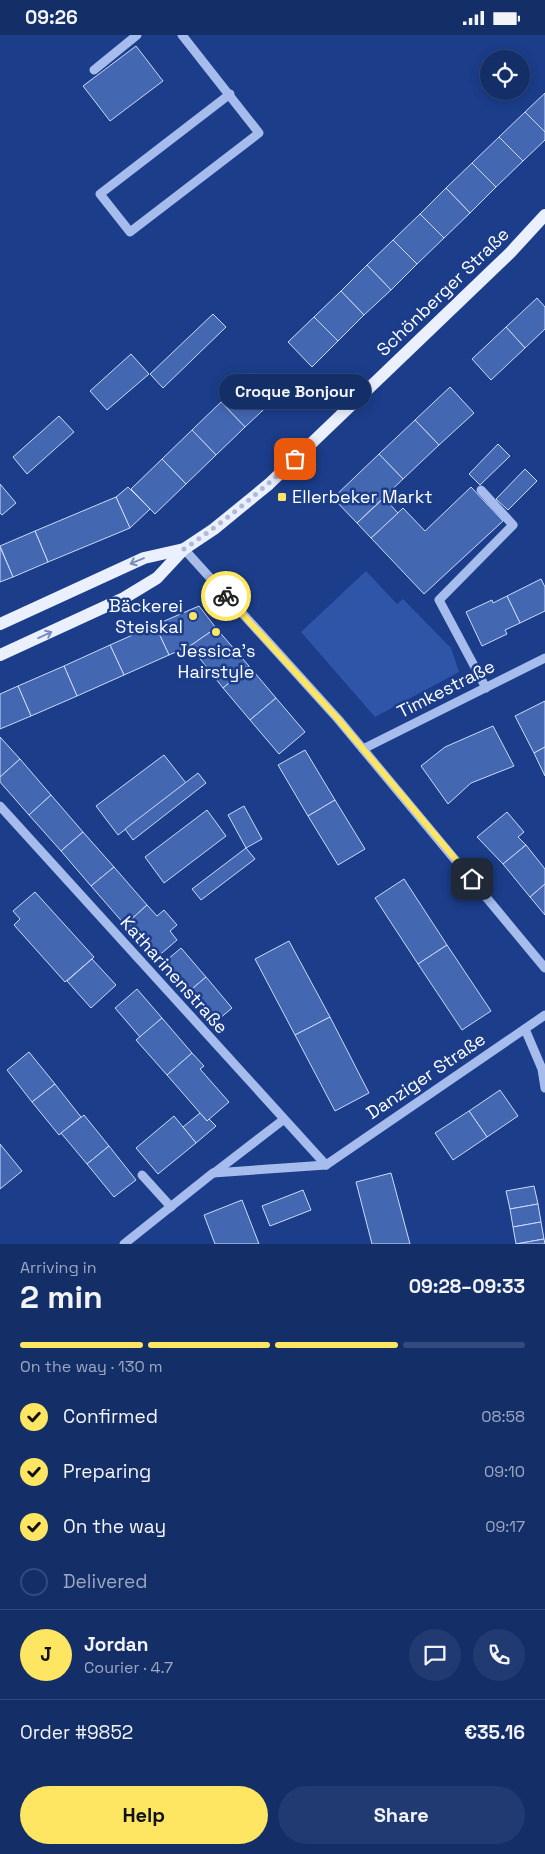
<!DOCTYPE html>
<html lang="en">
<head>
<meta charset="utf-8">
<style>
	:root { --surface:#142e68; --page:#213a71; --text:#f1f3f6; --muted:#9da8c0; --line:#334a7c; --accent:#fee562 }
	body { margin:0; font-family:"Space Grotesk",sans-serif; background:var(--page); color:var(--text); height:100vh; display:flex; flex-direction:column; font-size:19px; white-space:nowrap }
	* { box-sizing:border-box; margin:0 }
	p { font-size:16px; color:var(--muted) }
	.icon { flex:none; width:28px; height:28px; fill:none; stroke:currentColor; stroke-width:2; stroke-linecap:round; stroke-linejoin:round }
	.map { position:relative; height:1209px; overflow:hidden }
	.drawer { display:flex; flex-direction:column; background:var(--surface); flex:1 }
	.drawer>* { flex:none }
	.buttons { position:absolute; left:480px; top:15px; display:grid; gap:10px }
	.buttons a { display:grid; place-items:center; width:50px; height:50px; border-radius:50%; background:var(--surface); box-shadow:0 2px 12px #0003,0 0 0 1px var(--line); font-size:25px }
	.pin { position:absolute; display:grid; place-items:center; width:42px; height:42px; color:#fff; margin:-21px; border-radius:10px; box-shadow:0 2px 8px #0006 }
	.courier { position:absolute; display:grid; place-items:center; width:50px; height:50px; margin:-25px; border:4px solid #fee562; border-radius:50%; background:#fff; color:#222; box-shadow:0 1px 6px #0007 }
	.bubble { position:absolute; height:35px; border-radius:18px; background:var(--surface); box-shadow:0 2px 12px #0003,0 0 0 1px var(--line); font-size:16px; font-weight:600; line-height:35px; text-align:center }
	.headline em { font-style:normal; font-weight:600 }
	.headline div { display:flex; flex-direction:column-reverse }
	.headline { display:flex; align-items:center; justify-content:space-between; height:85px; padding:0 20px }
	h1 { font-size:32px; font-weight:600; line-height:38px }
	.bar { display:grid; grid-template-columns:repeat(4,1fr); gap:8px 5px; align-content:center; height:60px; padding:0 20px }
	.bar i { height:6px; border-radius:4px; background:var(--line) }
	.bar .active { background:var(--accent) }
	.bar p { grid-column:span 4 }
	.line { display:flex; align-items:center; gap:12px; padding:0 20px; border-top:1px solid var(--line) }
	.line div { flex:1 }
	.round { display:grid; place-items:center; flex:none; width:52px; height:52px; border-radius:26px; background:var(--page) }
	ol { padding:0 20px; list-style:none }
	li { display:flex; align-items:center; gap:15px; height:55px }
	li p { margin-inline-start:auto }
	li .icon { padding:5px; border-radius:50%; background:var(--accent); color:#111; stroke-width:4 }
	li:last-child { color:var(--muted) }
	li i { width:28px; height:28px; border:2px solid var(--line); border-radius:50% }
	.cta { display:flex; gap:10px; margin-top:auto; padding:10px 20px }
	.cta a { flex:1; height:58px; border-radius:30px; background:var(--accent); color:#111; font-size:20px; font-weight:600; line-height:58px; text-align:center }
	.cta a+a { background:var(--page); color:var(--text) }
	.status { display:flex; justify-content:space-between; align-items:center; height:35px; padding:0 25px; background:var(--surface); direction:ltr }
	.status svg { height:14px; fill:currentColor }
	.map>svg:first-child { display:block }
</style>
</head>
<body>
<div class="status"><b>09:26</b><svg viewBox="0 0 49 12"><path d="M0 12V9h3v3zM5 12V6h3v6zM10 12V3h3v9zM15 12V0h3v12zM26 1h20v11H26zM47 4h2v5h-2z"/></svg></div>
<div class="map">
<svg width="545" height="1209" viewBox="0 0 545 1209">
	<rect width="100%" height="100%" fill="#1b3d8a"/>
	<polygon fill="#2e55a8" points="366,536 397,569 403,564 451,613 459,637 375,682 301,597"/>
	<g fill="#4467b2" stroke="#cbdaf9">
		<polygon points="136,11 163,46 110,86 83,51"/>
		<polygon points="545,58 545,97 525,77"/>
		<polygon points="525,77 545,97 545,105 523,126 499,102"/>
		<polygon points="499,102 523,126 496,152 472,128"/>
		<polygon points="472,128 496,152 470,178 446,153"/>
		<polygon points="446,153 470,178 444,203 420,179"/>
		<polygon points="420,179 444,203 417,229 393,205"/>
		<polygon points="393,205 417,229 391,255 367,230"/>
		<polygon points="367,230 391,255 364,280 341,256"/>
		<polygon points="341,256 364,280 338,306 314,282"/>
		<polygon points="537,263 545,272 545,294 525,313 506,292"/>
		<polygon points="213,279 226,292 163,353 150,339"/>
		<polygon points="314,282 338,306 312,332 288,307"/>
		<polygon points="506,292 525,313 491,345 472,324"/>
		<polygon points="131,319 149,339 107,375 90,356"/>
		<polygon points="252,338 276,363 245,392 221,367"/>
		<polygon points="450,352 474,378 439,410 415,385"/>
		<polygon points="221,367 245,392 216,420 192,395"/>
		<polygon points="59,381 74,397 27,439 13,422"/>
		<polygon points="415,385 439,410 403,444 379,419"/>
		<polygon points="192,395 216,420 186,449 162,424"/>
		<polygon points="498,409 510,421 480,450 469,439"/>
		<polygon points="379,419 403,444 357,488 333,463"/>
		<polygon points="162,424 186,449 155,479 131,454"/>
		<polygon points="525,434 537,446 508,475 496,464"/>
		<polygon points="0,449 16,468 2,480 0,478"/>
		<polygon points="128,452 150,474 130,493 116,462"/>
		<polygon points="471,452 503,486 424,559 371,503 403,473 425,496"/>
		<polygon points="116,462 130,493 48,527 35,496"/>
		<polygon points="384,463 398,478 371,503 357,488"/>
		<polygon points="35,496 48,527 13,542 0,511"/>
		<polygon points="0,512 13,542 0,547"/>
		<polygon points="541,544 545,552 545,576 520,588 507,561"/>
		<polygon points="507,561 520,588 505,595 507,599 482,611 466,577 492,565 493,568"/>
		<polygon points="199,571 216,593 190,611 169,620 155,590"/>
		<polygon points="155,590 169,620 124,640 110,610"/>
		<polygon points="216,593 249,631 223,653 190,611"/>
		<polygon points="110,610 124,640 77,661 64,631"/>
		<polygon points="64,631 77,661 31,681 18,651"/>
		<polygon points="249,631 276,663 250,685 223,653"/>
		<polygon points="18,651 31,681 0,694 0,659"/>
		<polygon points="276,663 305,697 279,719 250,685"/>
		<polygon points="545,666 545,712 534,718 515,681"/>
		<polygon points="493,691 514,731 471,748 448,769 421,731 445,712"/>
		<polygon points="0,702 20,724 0,742"/>
		<polygon points="545,712 545,741 534,718"/>
		<polygon points="305,715 335,765 308,781 278,730"/>
		<polygon points="164,720 186,748 118,800 96,771"/>
		<polygon points="20,724 51,760 29,780 0,747 0,742"/>
		<polygon points="198,738 206,748 133,805 125,794"/>
		<polygon points="51,760 83,797 61,816 29,780"/>
		<polygon points="335,765 365,814 338,830 308,781"/>
		<polygon points="244,771 262,804 246,813 228,780"/>
		<polygon points="207,775 226,801 164,848 145,822"/>
		<polygon points="507,777 524,797 518,802 526,810 503,829 477,802"/>
		<polygon points="83,797 114,832 91,851 61,816"/>
		<polygon points="526,810 545,834 545,849 530,862 503,829"/>
		<polygon points="246,813 255,824 201,865 192,854"/>
		<polygon points="114,832 147,870 125,890 91,851"/>
		<polygon points="404,844 447,910 418,929 375,863"/>
		<polygon points="545,849 545,880 530,862"/>
		<polygon points="35,857 94,922 65,947 14,890 20,884 13,876"/>
		<polygon points="147,870 157,881 164,875 177,890 170,896 177,905 155,924 125,890"/>
		<polygon points="289,906 330,982 295,1000 255,924"/>
		<polygon points="447,910 491,976 462,995 418,929"/>
		<polygon points="181,913 206,942 186,959 161,930"/>
		<polygon points="92,924 116,950 91,973 67,946"/>
		<polygon points="206,942 232,973 212,990 186,959"/>
		<polygon points="137,954 162,983 140,1002 115,973"/>
		<polygon points="330,982 369,1058 335,1076 295,1000"/>
		<polygon points="162,983 192,1018 167,1040 136,1005"/>
		<polygon points="29,1017 55,1049 32,1067 7,1035"/>
		<polygon points="192,1018 204,1031 200,1034 229,1067 207,1086 167,1040"/>
		<polygon points="55,1049 81,1082 59,1100 32,1067"/>
		<polygon points="500,1055 518,1081 487,1102 469,1076"/>
		<polygon points="469,1076 487,1102 453,1125 435,1098"/>
		<polygon points="200,1078 207,1086 209,1084 216,1091 196,1108 183,1092"/>
		<polygon points="84,1080 109,1111 87,1129 61,1098"/>
		<polygon points="174,1081 196,1108 158,1139 136,1113"/>
		<polygon points="0,1109 22,1136 0,1154"/>
		<polygon points="109,1111 136,1145 114,1162 87,1129"/>
		<polygon points="391,1138 410,1209 372,1209 356,1147"/>
		<polygon points="534,1151 538,1169 510,1174 506,1156"/>
		<polygon points="303,1155 311,1175 270,1191 262,1171"/>
		<polygon points="242,1165 259,1209 215,1209 204,1180"/>
		<polygon points="538,1169 541,1187 513,1192 510,1174"/>
		<polygon points="541,1187 544,1204 516,1209 513,1192"/>
		<polygon points="544,1204 545,1209 516,1209"/>
	</g>
	<g fill="none" stroke-linecap="round" stroke-linejoin="round">
		<g stroke="#a5bced" stroke-width="9">
			<polyline points="182,0 259,98 130,197 100,159 230,59"/>
			<polyline points="94,35 137,0"/>
			<polyline points="481,455 513,490 439,565 486,653"/>
			<polyline points="184,514 338,684 545,933"/>
			<polyline points="363,714 545,623"/>
			<polyline points="0,771 326,1130"/>
			<polyline points="525,994 542,1034 545,1053"/>
			<polyline points="326,1130 545,980"/>
			<polyline points="214,1138 283,1085"/>
			<polyline points="142,1140 171,1172"/>
			<polyline points="124,1209 213,1138 326,1130"/>
		</g>
		<g stroke="#ebf0ff" stroke-width="12">
			<polyline points="0,589 144,523 184,514"/>
			<polyline points="0,620 124,563 157,543 184,514 214,494 269,449 510,218 545,180"/>
		</g>
	</g>
	<defs><path id="oneway-shaft" d="M-6 0H5M1.5-3L5.5 0L1.5 3" fill="none" stroke-width="1.6" stroke-linecap="round" stroke-linejoin="round" transform="scale(1.25)"/></defs>
	<g stroke="#798ebf">
		<use href="#oneway-shaft" transform="translate(137 526) rotate(157)"/>
		<use href="#oneway-shaft" transform="translate(45 600) rotate(-25)"/>
	</g>
	<g fill="none" stroke-linecap="round" stroke-linejoin="round">
		<path stroke="#afbbd6" stroke-width="5" stroke-dasharray="0 9" d="M226 561 184 514C224 487 260 457 295 424"/>
		<polyline stroke="#fee562" stroke-width="6" points="226,561 338,684 472,844"/>
	</g>
	<g fill="#fee562" stroke="#1b3d8a" stroke-width="2">
		<rect x="277" y="457" width="10" height="10" rx="2.5"/>
		<circle cx="193" cy="581" r="5"/>
		<circle cx="216" cy="597" r="5"/>
	</g>
	<g text-anchor="middle" stroke-width="5" stroke-linejoin="round" paint-order="stroke">
		<g font-size="18" fill="#fff" stroke="#1b3d8a">
			<text transform="translate(443 257) rotate(-44)" y="6">Schönberger Straße</text>
			<text transform="translate(446 654) rotate(-27)" y="6">Timkestraße</text>
			<text transform="translate(174 940) rotate(48)" y="6">Katharinenstraße</text>
			<text transform="translate(426 1041) rotate(-34)" y="6">Danziger Straße</text>
		</g>
		<g font-size="18" fill="#fff" stroke="#1b3d8a" text-anchor="start">
			<text x="292" y="468">Ellerbeker Markt</text>
			<text x="183" y="577" text-anchor="end">Bäckerei<tspan x="183" dy="21">Steiskal</tspan></text>
			<text x="216" y="622" text-anchor="middle">Jessica's<tspan x="216" dy="21">Hairstyle</tspan></text>
		</g>
	</g>
</svg>
<div class="buttons">
<a><svg class="icon" aria-label="locate" viewBox="0 0 24 24"><circle cx="12" cy="12" r="6"/><path d="M12 2v4M12 18v4M2 12h4M18 12h4"/></svg></a>
</div>
<div class="pin" style="left:295px;top:424px;background:#ea580c"><svg class="icon" aria-label="bag" viewBox="0 0 24 24"><path d="M5 8h14l-1 12H6zM9 8a3 3 0 0 1 6 0"/></svg></div>
<div class="pin" style="left:472px;top:844px;background:#1f2937"><svg class="icon" aria-label="home" viewBox="0 0 24 24"><path d="M3 11l9-7 9 7M6 9v11h12V9"/></svg></div>
<div class="courier" style="left:226px;top:561px"><svg class="icon" aria-label="bike" viewBox="0 0 24 24"><circle cx="6" cy="16" r="4"/><circle cx="18" cy="16" r="4"/><path d="M6 16l4-8h5l3 8M10 8l3 8H6M13 5h3"/></svg></div>
<div class="bubble" style="left:219px;top:339px;width:152px">Croque Bonjour</div>
</div>
<section class="drawer">
<div class="headline"><div><h1>2 min</h1><p>Arriving in</p></div><em>09:28–09:33</em></div>
<div class="bar"><i class="active"></i><i class="active"></i><i class="active"></i><i></i><p>On the way · 130 m</p></div>
<ol>
<li><svg class="icon" aria-label="check" viewBox="0 0 24 24"><path d="M5 12l5 5 9-10"/></svg>Confirmed<p>08:58</p></li>
<li><svg class="icon" aria-label="check" viewBox="0 0 24 24"><path d="M5 12l5 5 9-10"/></svg>Preparing<p>09:10</p></li>
<li><svg class="icon" aria-label="check" viewBox="0 0 24 24"><path d="M5 12l5 5 9-10"/></svg>On the way<p>09:17</p></li>
<li><i></i>Delivered</li>
</ol>
<div class="line" style="height:90px"><b class="round" style="background:var(--accent);color:#111">J</b><div><b>Jordan</b><p>Courier · 4.7</p></div><a class="round"><svg class="icon" aria-label="chat" viewBox="0 0 24 24"><path d="M4 5h16v11H9l-5 4z"/></svg></a><a class="round"><svg class="icon" aria-label="phone" viewBox="0 0 24 24"><path d="M5 4h4l2 5-3 2q2 4 5 5l2-3 5 2v4C11 20 4 13 5 4z"/></svg></a></div>
<div class="line" style="height:65px"><div>Order #9852</div><b>€35.16</b></div>
<div class="cta"><a>Help</a><a>Share</a></div>
</section>
</body>
</html>
